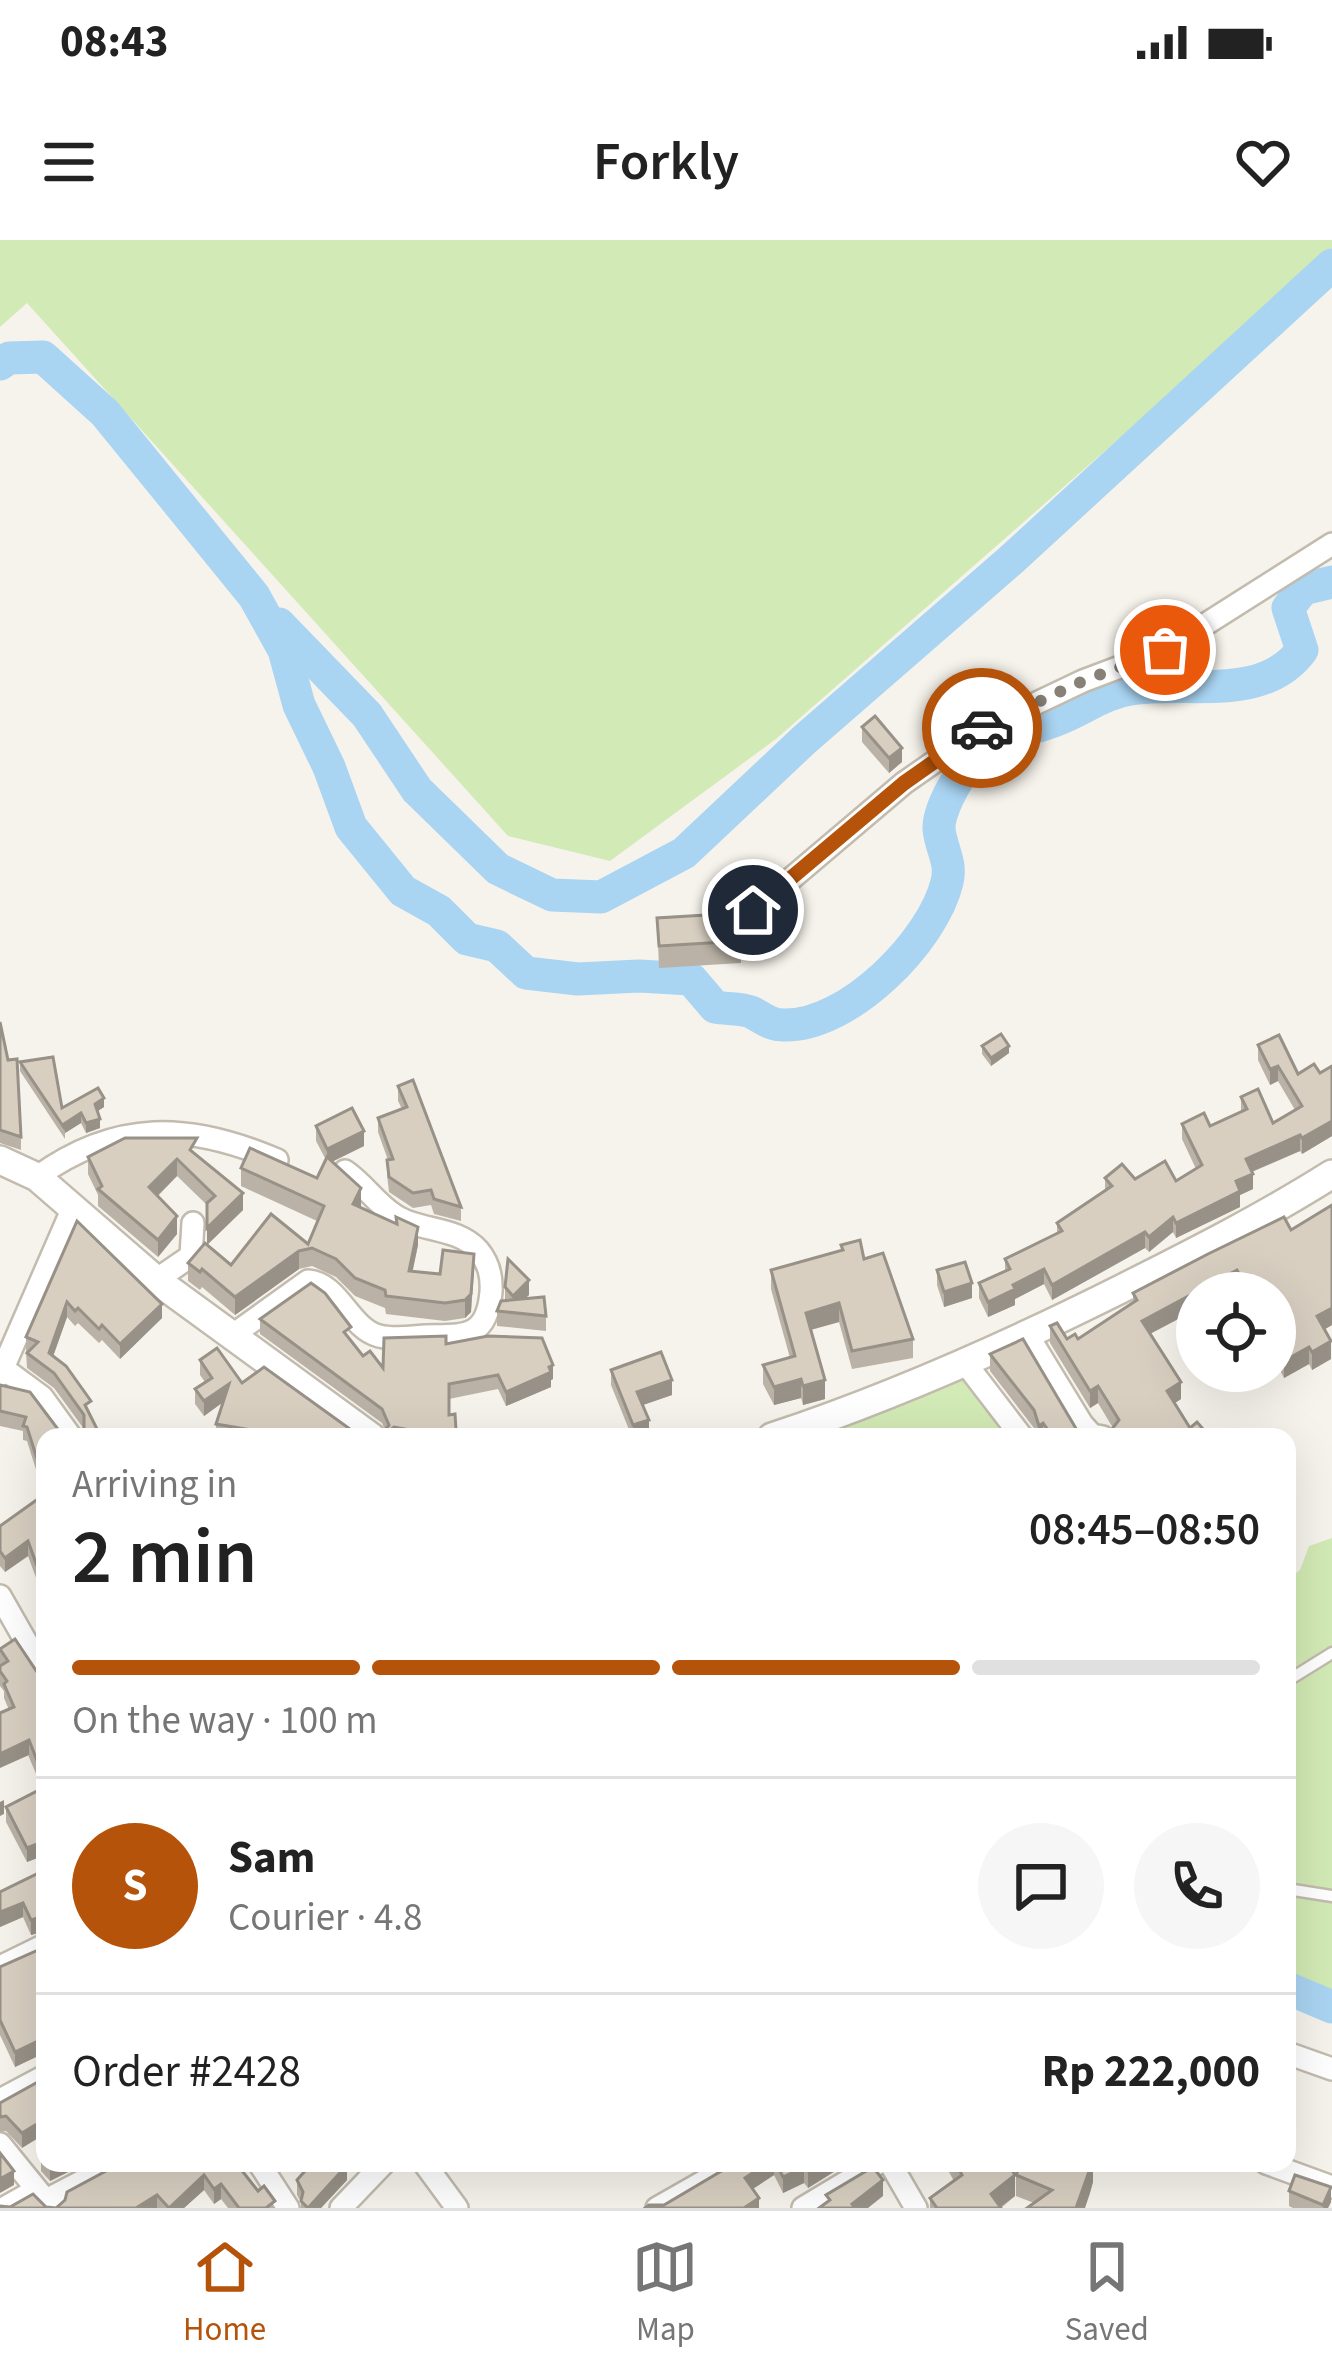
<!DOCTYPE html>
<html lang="en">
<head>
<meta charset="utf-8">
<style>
	:root { --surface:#fff; --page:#f6f6f6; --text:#222; --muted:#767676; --line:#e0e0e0; --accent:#b45309 }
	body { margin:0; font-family:"Source Sans 3",sans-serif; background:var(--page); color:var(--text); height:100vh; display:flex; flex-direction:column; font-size:45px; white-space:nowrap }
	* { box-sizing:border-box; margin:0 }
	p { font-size:39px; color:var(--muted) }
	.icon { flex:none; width:66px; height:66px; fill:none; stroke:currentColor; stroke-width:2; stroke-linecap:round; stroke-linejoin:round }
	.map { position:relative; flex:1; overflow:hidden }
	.sheet { position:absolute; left:36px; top:1188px; width:1260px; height:744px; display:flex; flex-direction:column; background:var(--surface); border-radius:24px; box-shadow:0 12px 48px #0002 }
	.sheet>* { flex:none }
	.buttons { position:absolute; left:1176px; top:1032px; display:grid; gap:24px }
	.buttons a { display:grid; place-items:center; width:120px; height:120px; border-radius:50%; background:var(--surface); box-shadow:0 12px 48px #0002; font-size:60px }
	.pin { position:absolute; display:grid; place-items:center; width:102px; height:102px; color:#fff; margin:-51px; border:6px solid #fff; border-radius:50%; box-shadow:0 3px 12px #0007 }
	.courier { position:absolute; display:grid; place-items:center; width:120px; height:120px; margin:-60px; border:9px solid #b45309; border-radius:50%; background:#fff; color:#222; box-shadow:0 3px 15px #0007 }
	.overview em { font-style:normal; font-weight:600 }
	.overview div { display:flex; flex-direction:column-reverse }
	.overview { display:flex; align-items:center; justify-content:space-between; height:204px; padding:0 36px }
	h1 { font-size:78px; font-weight:600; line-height:90px }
	.bar { display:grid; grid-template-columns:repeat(4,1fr); gap:18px 12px; align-content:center; height:144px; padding:0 36px }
	.bar i { height:15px; border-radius:9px; background:var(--line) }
	.bar .current { background:var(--accent) }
	.bar p { grid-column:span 4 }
	.line { display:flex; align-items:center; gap:30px; padding:0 36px; border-top:3px solid var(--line) }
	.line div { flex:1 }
	.round { display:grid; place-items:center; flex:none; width:126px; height:126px; border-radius:63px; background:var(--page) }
	.status { display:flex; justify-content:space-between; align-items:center; height:84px; padding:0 60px; background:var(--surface); direction:ltr }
	.status svg { height:33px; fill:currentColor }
	header { display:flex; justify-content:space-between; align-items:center; height:156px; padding:0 36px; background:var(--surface); font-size:54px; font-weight:600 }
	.tabs { display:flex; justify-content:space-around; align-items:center; height:168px; border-top:3px solid var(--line); background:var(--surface); font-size:33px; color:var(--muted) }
	.tabs a { display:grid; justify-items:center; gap:6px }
	.tabs .current { color:var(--accent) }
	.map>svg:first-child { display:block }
</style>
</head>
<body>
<div class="status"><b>08:43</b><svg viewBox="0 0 49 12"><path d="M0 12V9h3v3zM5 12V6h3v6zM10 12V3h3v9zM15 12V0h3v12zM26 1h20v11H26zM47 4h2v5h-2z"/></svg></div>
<header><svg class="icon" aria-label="menu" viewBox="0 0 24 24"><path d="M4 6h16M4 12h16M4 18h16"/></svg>Forkly<svg class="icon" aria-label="heart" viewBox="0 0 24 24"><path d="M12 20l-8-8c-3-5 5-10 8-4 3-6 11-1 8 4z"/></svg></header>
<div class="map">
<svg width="1332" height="1968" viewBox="0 0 1332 1968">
	<rect width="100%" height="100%" fill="#f6f3ec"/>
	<g fill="#d2eab5">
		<polygon points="0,0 1332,0 1332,12 776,499 610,621 508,596 27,63 0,87"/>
		<polygon points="975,1136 1013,1197 795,1197"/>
		<polygon points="1332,1298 1332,1757 1287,1743 1287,1339 1300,1330 1309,1306"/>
	</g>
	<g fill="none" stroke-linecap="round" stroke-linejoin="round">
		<g stroke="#a9d4f2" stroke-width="33">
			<path d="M0 124 9 118 43 117 105 173 254 356 284 410 299 465 329 527 351 587 403 651 439 671 467 699 497 706 526 733 578 739 639 736 691 739 715 767C726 769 741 768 751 772 763 778 770 785 784 785 848 787 933 701 947 642 952 622 941 609 939 589 938 566 968 518 987 504 1006 492 1035 489 1056 480 1083 470 1103 453 1131 449 1188 440 1263 463 1302 410L1288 368 1303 349 1332 342"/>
			<polyline points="279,384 367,475 417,550 498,629 552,655 601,657 684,613 804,500 1011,320 1332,25"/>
			<polyline points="1287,1748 1332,1767"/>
		</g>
		<g stroke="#c2bbae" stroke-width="15">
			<g id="service">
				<polyline points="1287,1441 1332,1413"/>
				<polyline points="1287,1649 1332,1656"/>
			</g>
		</g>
		<g stroke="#c2bbae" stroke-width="26">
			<g id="minor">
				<polyline points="753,671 904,543 980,490 1083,441 1165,410 1332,304"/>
				<path d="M37 937C116 880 189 882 277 920"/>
				<polyline points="156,1040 191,1016 193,983"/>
				<polyline points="1027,1094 1082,1184 1092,1195 1103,1197"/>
				<path d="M230 1097 308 1041C339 1043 349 1088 379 1096 394 1100 411 1097 426 1096 464 1095 487 1099 491 1052 492 1036 489 1023 478 1010 457 986 418 992 393 974 375 962 363 943 345 931"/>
				<polyline points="966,1124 1022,1197"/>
				<polyline points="0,1126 42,1157 71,1197"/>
				<polyline points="0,1135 72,970"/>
				<polyline points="0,1356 45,1435"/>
				<polyline points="0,1727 45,1705"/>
				<polyline points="1287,1813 1332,1829"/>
				<polyline points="0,1860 45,1836"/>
				<polyline points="0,1904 52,1968"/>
				<polyline points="259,1923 288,1968"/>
				<polyline points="424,1923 457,1968"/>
				<polyline points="890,1923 916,1968"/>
				<polyline points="1266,1923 1332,1947"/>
				<polyline points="46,1960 117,1923"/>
				<polyline points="4,1968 36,1950"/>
				<polyline points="341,1968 384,1923"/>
				<polyline points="657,1968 736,1923"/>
				<polyline points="803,1968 878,1923"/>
			</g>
		</g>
		<g stroke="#c2bbae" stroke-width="32">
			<g id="tertiary">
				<polyline points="0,920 37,937 156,1040 371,1197"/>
				<path d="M772 1197C893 1157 1007 1106 1121 1049 1193 1013 1264 977 1332 934"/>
			</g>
		</g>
		<use href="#service" stroke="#fff" stroke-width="10"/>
		<use href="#minor" stroke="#fff" stroke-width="21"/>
		<use href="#tertiary" stroke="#fff" stroke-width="27"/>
	</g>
	<g fill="#bab2a6">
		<polygon points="862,487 902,522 889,533 862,502"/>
		<polygon points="657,678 741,701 741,723 659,728"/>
		<polygon points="0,782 21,897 21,910 0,903"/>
		<polygon points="1258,805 1298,834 1320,833 1332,826 1332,896 1302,914 1300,911 1252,932 1253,949 1240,955 1240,967 1176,998 1173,992 1149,1012 1145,1008 1052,1060 1044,1044 1015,1059 1015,1065 988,1077 979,1058 979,1043 1005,1031 1005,1019 1057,993 1057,983 1105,951 1105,938 1176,941 1196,929 1182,899 1182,884 1210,886 1241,872 1241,857 1273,883 1295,870 1278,841 1270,845 1258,820"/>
		<polygon points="982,806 1009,813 991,826 982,814"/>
		<polygon points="20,822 62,868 104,867 97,871 100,888 86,893 81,883 65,893 65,899 20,831"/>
		<polygon points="398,846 461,967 461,981 434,974 431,965 413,968 389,952 387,935 388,920 378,892 378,878 402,869 398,861"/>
		<polygon points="316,886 364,906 332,922 361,966 360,967 418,1005 412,1031 440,1034 474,1032 471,1072 465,1078 445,1081 386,1074 385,1068 355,1056 336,1037 312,1026 299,1029 235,1075 202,1047 200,1050 188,1041 188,1023 207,1005 207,965 177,936 158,956 177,994 158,1017 98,966 98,955 88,934 88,917 197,915 243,970 207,1005 231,1025 308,1004 317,981 241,946 241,928 317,938 326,920 316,901"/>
		<polygon points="1332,965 1332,1085 1324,1089 1331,1119 1312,1130 1309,1124 1284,1138 1275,1120 1275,1053 1240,1053 1237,1048 1150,1094 1181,1159 1175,1163 1190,1188 1210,1197 1109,1193 1113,1188 1098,1163 1090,1168 1050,1103 1050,1086 1067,1099 1078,1099 1133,1063 1133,1053 1291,990"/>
		<polygon points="77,981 162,1078 120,1119 102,1100 99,1103 78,1083 75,1086 67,1077 53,1116 90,1176 84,1189 54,1148 27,1128 26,1112 26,1097"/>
		<polygon points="841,1005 864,1019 913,1099 913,1118 852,1129 839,1082 811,1090 825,1159 803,1165 801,1158 774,1165 763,1144 763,1125 790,1118 771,1049 771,1030 841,1010"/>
		<polygon points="937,1030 972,1058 944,1067 937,1045"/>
		<polygon points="505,1047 529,1055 524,1059 546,1076 546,1091 497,1086 497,1071 505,1061"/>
		<polygon points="260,1079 351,1101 363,1116 383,1128 446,1104 553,1139 551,1140 551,1147 506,1166 498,1149 449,1159 449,1175 455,1174 456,1197 380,1197 385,1190 382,1183 260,1094"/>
		<polygon points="990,1114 1081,1197 1037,1197 1034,1188 990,1131"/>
		<polygon points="200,1120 242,1143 360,1197 216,1197 216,1184 223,1162 204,1176 195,1164 195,1149 205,1142 200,1135"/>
		<polygon points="611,1130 672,1155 643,1165 649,1195 632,1197 611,1145"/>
		<polygon points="0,1145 60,1192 45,1197 45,1362 28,1316 5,1332 0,1326 0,1286 44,1255 27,1201 23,1200 23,1191 0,1186"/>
		<polygon points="0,1409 45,1444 45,1615 27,1622 6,1582 6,1567 42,1548 4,1458 4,1451 0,1446"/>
		<polygon points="45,1630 45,1691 31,1695 23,1677 0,1687 0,1652"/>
		<polygon points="45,1707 45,1822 39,1822 36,1817 15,1827 0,1795 0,1727"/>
		<polygon points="45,1838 22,1908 6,1891 0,1892 0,1863"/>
		<polygon points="45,1914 45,1923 86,1923 50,1941 41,1931 41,1916"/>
		<polygon points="236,1923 258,1951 275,1968 228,1968 221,1959 214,1964 204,1950 184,1968 0,1968 56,1968"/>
		<polygon points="297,1923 345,1923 347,1940 321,1968 301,1968 301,1962 297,1955 297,1940 306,1931"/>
		<polygon points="735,1923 848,1923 808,1948 804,1943 783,1953 774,1935 753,1949 759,1968 664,1965"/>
		<polygon points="944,1923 1008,1923 1015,1956 1001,1968 930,1968 930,1958 954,1941"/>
		<polygon points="1016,1935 1093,1942 1089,1956 1034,1963 1016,1956"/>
		<polygon points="1289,1951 1331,1962 1328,1968 1293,1968 1289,1966"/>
	</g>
	<g fill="#979187">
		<polygon points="902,508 902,522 889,533 889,518"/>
		<polygon points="1009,806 1009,813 991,826 991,818"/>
		<polygon points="1278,826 1278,841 1270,845 1270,829"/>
		<polygon points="104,858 104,867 95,873 95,864"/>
		<polygon points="81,873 81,883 65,893 64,884"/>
		<polygon points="100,879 100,888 86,893 86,883"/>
		<polygon points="1332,881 1332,896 1302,914 1302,898"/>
		<polygon points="364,891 364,906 327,924 327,909"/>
		<polygon points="1300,895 1300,911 1246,934 1246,919"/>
		<polygon points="177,919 177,936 149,964 149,947"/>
		<polygon points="1253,934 1253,949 1240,955 1240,967 1176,998 1176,983 1236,941"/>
		<polygon points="361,948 361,966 353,982 353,964"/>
		<polygon points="243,953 243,970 207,1005 207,988"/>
		<polygon points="177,976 177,994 158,1017 158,1000"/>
		<polygon points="1173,977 1173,992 1149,1012 1149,997"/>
		<polygon points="418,987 418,1005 409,1049 409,1031"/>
		<polygon points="1145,992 1145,1008 1052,1060 1052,1045"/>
		<polygon points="299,1011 299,1029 235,1075 235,1057"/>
		<polygon points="474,1014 471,1072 465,1078 465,1060"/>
		<polygon points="1044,1029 1044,1044 1015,1059 1015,1065 988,1077 988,1062 1013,1045"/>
		<polygon points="1237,1030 1237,1048 1227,1053 1197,1053 1197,1069 1142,1098 1142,1081"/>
		<polygon points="529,1040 529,1055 513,1070 513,1056"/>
		<polygon points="972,1043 972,1058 944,1067 944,1052"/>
		<polygon points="67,1062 67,1077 49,1128 49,1113"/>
		<polygon points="839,1063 839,1082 806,1091 806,1073"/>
		<polygon points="162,1064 162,1078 120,1119 120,1104"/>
		<polygon points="1332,1068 1332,1085 1317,1094 1317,1076"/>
		<polygon points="1331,1101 1331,1119 1312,1130 1312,1112"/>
		<polygon points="1309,1107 1309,1124 1284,1138 1284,1121"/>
		<polygon points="553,1125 553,1139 551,1140 551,1147 506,1166 506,1152"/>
		<polygon points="801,1139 801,1158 774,1165 774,1147"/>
		<polygon points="672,1140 672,1155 637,1167 637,1152"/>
		<polygon points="825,1140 825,1159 803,1165 803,1146"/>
		<polygon points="1181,1142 1181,1159 1167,1168 1167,1151"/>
		<polygon points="229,1144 229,1158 204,1176 204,1161"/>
		<polygon points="1098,1146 1098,1163 1090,1168 1090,1151"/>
		<polygon points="649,1180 649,1195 633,1197 633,1185"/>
		<polygon points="1043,1183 1043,1197 1039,1197 1039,1186"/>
		<polygon points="394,1187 394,1197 382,1197"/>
		<polygon points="28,1301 28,1316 5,1332 5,1318"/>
		<polygon points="29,1500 29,1515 0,1528 0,1514"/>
		<polygon points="4,1560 4,1574 0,1576 0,1562"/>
		<polygon points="45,1601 45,1615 27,1622 27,1608"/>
		<polygon points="23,1663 23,1677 0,1687 0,1672"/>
		<polygon points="45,1676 45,1691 31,1695 31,1680"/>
		<polygon points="36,1802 36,1817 15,1827 15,1812"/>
		<polygon points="45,1866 45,1894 22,1908 22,1893"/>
		<polygon points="57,1923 86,1923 50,1941 50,1927"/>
		<polygon points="768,1923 774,1923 774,1935 745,1954 745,1938"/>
		<polygon points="822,1923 848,1923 808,1948 808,1931"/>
		<polygon points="1093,1923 1093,1942 1089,1956 1085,1968 1076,1968"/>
		<polygon points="347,1925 347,1940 321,1968 308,1968"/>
		<polygon points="804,1927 804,1943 783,1953 783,1937"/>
		<polygon points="14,1931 14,1945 0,1953 0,1939"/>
		<polygon points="204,1935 204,1950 184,1968 169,1968"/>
		<polygon points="1015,1935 1015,1956 999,1968 991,1954"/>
		<polygon points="883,1940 883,1956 868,1968 852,1968 852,1964"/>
		<polygon points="221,1944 221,1959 214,1964 214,1949"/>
		<polygon points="1331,1947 1331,1962 1328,1968 1323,1968"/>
		<polygon points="157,1955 157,1968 136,1968"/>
		<polygon points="759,1958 759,1968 744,1968"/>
	</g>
	<g fill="#d8cfc1" stroke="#979187" stroke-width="3">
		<polygon points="875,476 902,508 889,518 862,487"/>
		<polygon points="739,673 741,701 659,706 657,678"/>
		<polygon points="0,782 8,820 17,819 21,897 0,890"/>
		<polygon points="1001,794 1009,806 991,818 982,806"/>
		<polygon points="1279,795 1298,834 1314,824 1320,833 1332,826 1332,881 1302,898 1300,895 1246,919 1253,934 1236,941 1240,951 1176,983 1173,977 1149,997 1145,992 1052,1045 1044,1029 1013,1045 1015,1049 988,1062 979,1043 1010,1029 1005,1019 1062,991 1057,983 1112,946 1105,938 1122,924 1135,939 1165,921 1176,941 1202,925 1182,884 1204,873 1210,886 1247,869 1241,857 1258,849 1273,883 1302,866 1278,826 1270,829 1258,805"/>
		<polygon points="53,817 62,868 98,848 104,858 95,864 100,879 86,883 81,873 64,884 65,889 20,822"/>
		<polygon points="413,840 461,967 434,959 431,950 413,953 389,937 387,920 393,919 378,878 407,867 398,846"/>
		<polygon points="352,868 364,891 327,909 316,886"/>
		<polygon points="125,898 197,898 190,910 243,953 207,988 207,963 215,956 177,919 149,947 177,976 158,1000 98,949 102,946 88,917"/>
		<polygon points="250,908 317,938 327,917 361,948 353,964 397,984 396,977 418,987 409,1031 440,1034 443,1010 474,1014 471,1054 465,1060 445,1063 386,1056 385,1050 355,1038 336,1019 312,1008 299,1011 235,1057 202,1029 200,1032 188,1023 205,1003 231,1025 271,974 308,1004 324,966 241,928"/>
		<polygon points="1332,965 1332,1068 1317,1076 1331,1101 1312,1112 1309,1107 1284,1121 1275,1103 1275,1053 1249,1053 1237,1030 1142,1081 1181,1142 1167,1151 1190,1188 1197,1182 1210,1197 1090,1197 1093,1194 1109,1193 1119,1180 1098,1146 1090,1151 1050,1086 1057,1083 1067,1099 1075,1094 1078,1099 1137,1060 1133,1053 1208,1014 1284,977 1291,990"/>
		<polygon points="77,981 162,1064 120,1104 102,1085 99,1089 78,1068 75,1071 67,1062 49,1113 66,1126 91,1161 85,1165 101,1197 74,1197 84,1190 84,1175 54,1133 27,1113 38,1102 26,1097"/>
		<polygon points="860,1000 864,1019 883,1013 913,1099 852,1111 839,1063 806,1073 825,1140 803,1146 801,1139 774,1147 763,1125 795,1116 771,1030 843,1010 841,1005"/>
		<polygon points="508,1019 529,1040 513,1056 505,1047"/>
		<polygon points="965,1022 972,1043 944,1052 937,1030"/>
		<polygon points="311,1043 325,1053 351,1087 344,1092 363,1116 370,1111 383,1128 384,1098 446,1096 446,1104 488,1096 542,1098 553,1125 549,1127 551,1132 506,1152 498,1135 449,1144 449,1175 455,1174 456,1190 422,1192 394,1187 380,1197 389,1185 382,1169 260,1079"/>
		<polygon points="544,1057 546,1076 497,1071 501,1061"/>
		<polygon points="1023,1099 1081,1197 1053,1197 1043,1183 1039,1186 1034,1170 990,1114"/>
		<polygon points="217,1108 242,1143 264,1127 361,1197 293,1197 216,1184 229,1144 204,1161 195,1149 212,1138 200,1120"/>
		<polygon points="661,1112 672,1140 637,1152 649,1180 633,1185 611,1130"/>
		<polygon points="0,1145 30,1152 60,1192 74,1197 45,1197 45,1244 27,1187 23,1186 26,1177 0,1171"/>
		<polygon points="45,1254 45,1348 28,1301 5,1318 0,1311 0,1286"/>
		<polygon points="15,1399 45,1444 45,1446 41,1448 45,1458 45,1541 29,1500 0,1514 0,1473 14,1467 4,1444 7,1441 0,1431 0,1426 8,1421 0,1409"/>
		<polygon points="45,1547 45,1601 27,1608 6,1567"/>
		<polygon points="45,1630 45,1676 31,1680 23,1663 0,1672 0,1652"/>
		<polygon points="45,1707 45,1771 43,1772 45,1778 45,1807 39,1808 36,1802 15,1812 0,1780 0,1727"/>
		<polygon points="45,1838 45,1866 42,1868 45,1872 45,1879 22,1893 6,1876 0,1877 0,1863"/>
		<polygon points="0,1913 14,1931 0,1939"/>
		<polygon points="121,1923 236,1923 258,1951 264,1946 275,1961 266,1968 239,1968 221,1944 214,1949 204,1935 169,1968 157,1955 136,1968 0,1968 0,1966 10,1967 33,1954 46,1967 56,1968 65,1960 67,1952"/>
		<polygon points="312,1923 345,1923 347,1925 308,1968 301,1961 303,1952 297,1940"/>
		<polygon points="735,1923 768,1923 745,1938 759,1958 744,1968 645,1968 649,1965 664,1965"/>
		<polygon points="776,1923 822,1923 808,1931 804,1927 783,1937"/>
		<polygon points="956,1923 1008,1923 1015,1935 991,1954 1001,1968 937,1968 930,1958 962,1935"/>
		<polygon points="1021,1923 1092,1923 1076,1968 1027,1968 1052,1950 1016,1935"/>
		<polygon points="873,1927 883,1940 852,1964 855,1968 819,1968 830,1960 826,1955"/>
		<polygon points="1295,1935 1331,1947 1323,1965 1289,1951"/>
	</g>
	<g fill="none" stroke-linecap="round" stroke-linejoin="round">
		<polyline stroke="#878178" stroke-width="12" stroke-dasharray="0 21.6" points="982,488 1083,441 1165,410"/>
		<polyline stroke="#b45309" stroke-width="15" points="753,670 904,543 982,488"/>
	</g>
</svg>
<div class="buttons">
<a><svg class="icon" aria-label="locate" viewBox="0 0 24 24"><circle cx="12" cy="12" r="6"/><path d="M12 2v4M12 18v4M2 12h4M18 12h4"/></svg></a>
</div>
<div class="pin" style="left:1165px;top:410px;background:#ea580c"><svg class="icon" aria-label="bag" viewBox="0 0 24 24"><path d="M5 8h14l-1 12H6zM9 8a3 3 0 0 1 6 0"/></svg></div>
<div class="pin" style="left:753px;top:670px;background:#1f2937"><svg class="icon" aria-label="home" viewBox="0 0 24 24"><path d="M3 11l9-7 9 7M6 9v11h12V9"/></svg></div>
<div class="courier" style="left:982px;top:488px"><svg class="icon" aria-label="car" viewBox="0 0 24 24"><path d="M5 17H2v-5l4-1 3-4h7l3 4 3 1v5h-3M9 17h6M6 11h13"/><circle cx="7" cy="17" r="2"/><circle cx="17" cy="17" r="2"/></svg></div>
<section class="sheet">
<div class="overview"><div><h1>2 min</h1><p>Arriving in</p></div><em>08:45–08:50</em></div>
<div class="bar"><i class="current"></i><i class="current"></i><i class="current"></i><i></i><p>On the way · 100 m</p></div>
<div class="line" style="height:216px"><b class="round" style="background:var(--accent);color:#fff">S</b><div><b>Sam</b><p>Courier · 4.8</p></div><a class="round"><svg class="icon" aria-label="chat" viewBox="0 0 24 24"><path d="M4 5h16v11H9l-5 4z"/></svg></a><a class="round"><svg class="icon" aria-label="phone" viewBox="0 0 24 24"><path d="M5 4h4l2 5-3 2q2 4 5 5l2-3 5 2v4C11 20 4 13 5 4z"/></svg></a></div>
<div class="line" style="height:156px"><div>Order #2428</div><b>Rp 222,000</b></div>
</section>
</div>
<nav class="tabs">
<a class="current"><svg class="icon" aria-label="home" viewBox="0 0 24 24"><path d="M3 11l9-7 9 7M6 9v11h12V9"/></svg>Home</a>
<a><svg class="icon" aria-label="map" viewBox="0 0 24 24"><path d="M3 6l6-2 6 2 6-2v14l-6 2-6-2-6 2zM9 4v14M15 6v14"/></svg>Map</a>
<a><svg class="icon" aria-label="saved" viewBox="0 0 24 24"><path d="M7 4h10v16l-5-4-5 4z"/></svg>Saved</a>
</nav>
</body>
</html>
